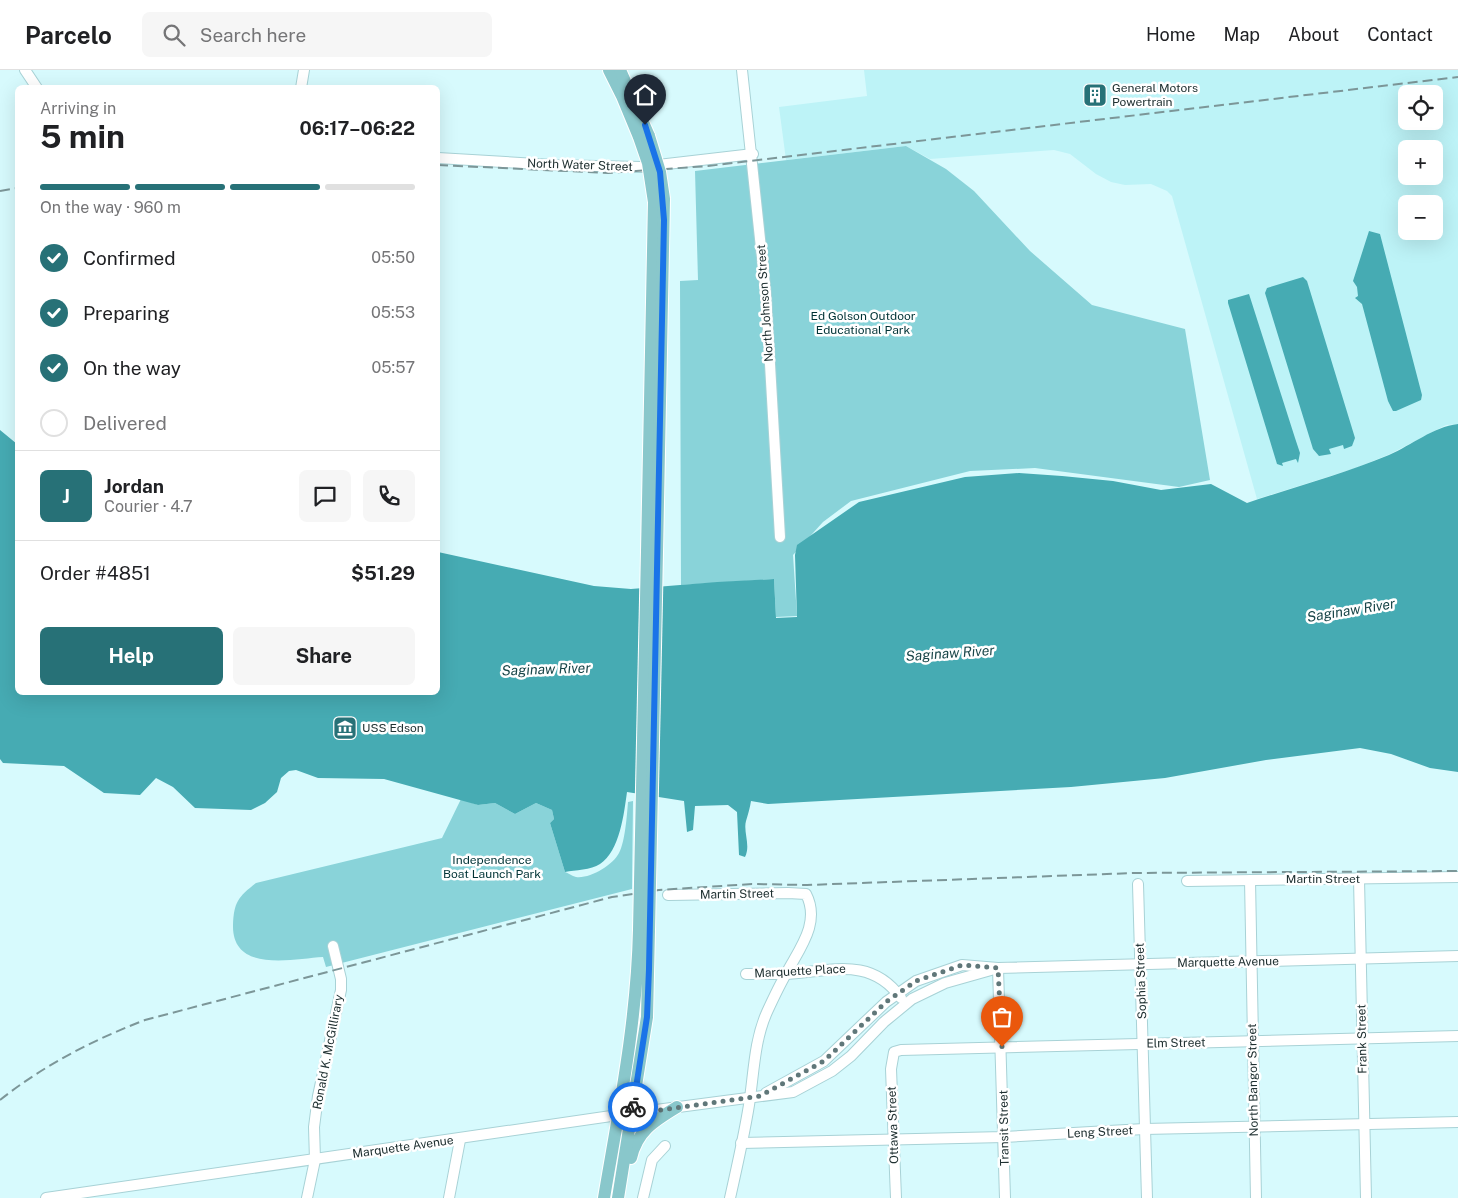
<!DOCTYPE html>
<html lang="en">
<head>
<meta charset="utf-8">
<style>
	:root { --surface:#fff; --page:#f6f6f6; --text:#202124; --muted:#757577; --line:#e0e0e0; --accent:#277177 }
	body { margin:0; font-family:"Public Sans",sans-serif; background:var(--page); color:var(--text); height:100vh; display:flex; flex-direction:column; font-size:19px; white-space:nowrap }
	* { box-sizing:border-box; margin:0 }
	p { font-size:16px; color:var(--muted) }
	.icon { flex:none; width:28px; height:28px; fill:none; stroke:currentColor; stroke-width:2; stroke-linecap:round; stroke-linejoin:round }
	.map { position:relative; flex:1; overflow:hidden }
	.side { position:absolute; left:15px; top:15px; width:425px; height:610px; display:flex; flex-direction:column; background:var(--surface); border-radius:8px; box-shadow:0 5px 20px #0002 }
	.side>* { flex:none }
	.tools { position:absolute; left:1398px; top:15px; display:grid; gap:10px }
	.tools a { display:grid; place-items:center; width:45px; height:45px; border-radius:8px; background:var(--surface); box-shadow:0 5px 20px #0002; font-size:25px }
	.pin { position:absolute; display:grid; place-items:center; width:42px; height:42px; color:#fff; margin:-51px -21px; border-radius:50% 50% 50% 0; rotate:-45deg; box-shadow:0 0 5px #0007 }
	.pin .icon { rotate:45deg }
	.courier { position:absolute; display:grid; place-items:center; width:50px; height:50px; margin:-25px; border:4px solid #1a73e8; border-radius:50%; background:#fff; color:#222; box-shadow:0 1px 6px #0007 }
	.head em { font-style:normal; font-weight:700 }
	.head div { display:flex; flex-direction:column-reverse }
	.head { display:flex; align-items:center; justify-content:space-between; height:85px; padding:0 25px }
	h1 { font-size:32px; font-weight:700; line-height:38px }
	.bar { display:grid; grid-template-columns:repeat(4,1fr); gap:8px 5px; align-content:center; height:60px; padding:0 25px }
	.bar i { height:6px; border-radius:4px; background:var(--line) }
	.bar .on { background:var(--accent) }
	.bar p { grid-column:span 4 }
	.line { display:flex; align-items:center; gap:12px; padding:0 25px; border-top:1px solid var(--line) }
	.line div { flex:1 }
	.round { display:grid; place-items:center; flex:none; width:52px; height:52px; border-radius:8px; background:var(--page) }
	ol { padding:0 25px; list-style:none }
	li { display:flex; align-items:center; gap:15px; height:55px }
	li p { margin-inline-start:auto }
	li .icon { padding:5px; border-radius:50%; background:var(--accent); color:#fff; stroke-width:4 }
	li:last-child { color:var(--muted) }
	li i { width:28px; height:28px; border:2px solid var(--line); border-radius:50% }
	.button { display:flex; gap:10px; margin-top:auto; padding:10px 25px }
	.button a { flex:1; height:58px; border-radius:8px; background:var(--accent); color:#fff; font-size:20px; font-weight:700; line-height:58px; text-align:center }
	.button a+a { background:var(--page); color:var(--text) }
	header { display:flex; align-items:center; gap:30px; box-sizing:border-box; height:70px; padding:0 25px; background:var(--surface); border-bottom:1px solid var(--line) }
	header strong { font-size:24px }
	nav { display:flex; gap:28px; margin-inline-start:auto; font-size:18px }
	.search { width:350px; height:45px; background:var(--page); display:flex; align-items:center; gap:12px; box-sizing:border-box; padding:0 18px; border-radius:8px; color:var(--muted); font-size:19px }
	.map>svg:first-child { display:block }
</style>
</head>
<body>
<header>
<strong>Parcelo</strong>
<div class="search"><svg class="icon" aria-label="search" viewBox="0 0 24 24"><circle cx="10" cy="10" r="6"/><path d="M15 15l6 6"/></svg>Search here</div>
<nav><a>Home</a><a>Map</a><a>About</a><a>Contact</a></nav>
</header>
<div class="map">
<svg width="1458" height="1128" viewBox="0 0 1458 1128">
	<rect width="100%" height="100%" fill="#d7fafd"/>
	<path fill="#bdf3f7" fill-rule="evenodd" d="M864 0H1458V354L1446 355 1390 384 1356 398 1257 429 1172 126 1167 121 1151 114 1125 115 1111 112 1096 104 1070 84 1054 80 930 89 906 76 786 90 779 37 867 26ZM1406 24H1434V51H1406ZM1406 79H1434V106H1406ZM1406 134H1434V161H1406Z"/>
	<g fill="#89d3d9">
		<polygon points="906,76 946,99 974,121 1030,181 1092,235 1185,259 1210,410 1179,417 1035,398 970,401 851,431 823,452 793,485 797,546 776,547 774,509 681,515 680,211 698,210 695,101"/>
		<path d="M461 729 478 735 495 733 515 744 536 733 552 740 554 749 550 753 565 802C568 803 572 806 576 807 590 809 613 795 619 783 625 772 627 745 628 732L633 731 632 819 326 897 323 887C292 889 232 903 233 855 234 832 238 827 256 813L442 768Z"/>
	</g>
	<g fill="#46abb3">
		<polygon points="1369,161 1380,164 1422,325 1421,330 1396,341 1393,341 1388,331 1362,234 1355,228 1358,226 1357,217 1353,211"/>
		<polygon points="1303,207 1307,211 1355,368 1352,376 1344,379 1343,375 1329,379 1331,384 1319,386 1313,379 1265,223 1267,218"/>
		<polygon points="1249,224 1295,368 1300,383 1298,393 1296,389 1282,393 1283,396 1277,394 1228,233 1228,230"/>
		<path d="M1458 354V702L1430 698 1391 684 1360 678 1266 690 1165 708 1071 717 768 734 751 731C750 738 748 744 746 751 743 762 751 775 745 787L739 785 737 742 728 735 695 736 693 760 687 762 684 731 627 722C624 743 620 781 600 794 591 800 575 800 565 802L550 753 554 749 552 740 536 733 515 744 495 733 478 735 384 709 318 708 296 700 289 701 281 708 277 722 265 733 251 740 195 738 173 717 156 708 140 725 104 723 64 696 3 693 0 689V360L17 374 18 622H438V482L594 516 631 519 717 512 774 509 776 548 797 547 795 485 797 475 859 432 965 407 1019 403 1062 406 1113 411 1161 420 1211 414 1247 433C1294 417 1343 404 1389 385 1412 375 1433 357 1458 354Z"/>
	</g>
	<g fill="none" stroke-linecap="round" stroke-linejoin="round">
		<g stroke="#a8d2d6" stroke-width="12">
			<g id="minor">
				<polyline points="25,0 37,18"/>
				<polyline points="742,0 766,225 780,467"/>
				<polyline points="301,18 304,0"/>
				<polyline points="438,88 553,95 641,97 753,84"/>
				<polyline points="1359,809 1366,1128"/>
				<polyline points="1250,810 1256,1128"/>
				<polyline points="1187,811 1458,807"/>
				<polyline points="1138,814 1147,1128"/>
				<path d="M668 825 788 823 806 824C821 853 799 879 786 904 779 916 773 929 767 942 754 971 754 1003 749 1035 744 1066 737 1097 730 1128"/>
				<polyline points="998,898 1005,1128"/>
				<path d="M746 904C759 904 772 904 784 904 829 902 870 885 901 928"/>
				<polyline points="766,1023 824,991 886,932 916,911 962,895 998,898 1458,886"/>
				<polyline points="741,1073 1004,1067 1144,1059 1458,1052"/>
				<polyline points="46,1128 618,1045 793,1022 832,1001 851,986 884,952 912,929 945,913 998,898"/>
				<polyline points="307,1128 315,1090 314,1057 318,1026 341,920 341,909 333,876"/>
				<polyline points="449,1128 460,1070"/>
				<polyline points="643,1128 652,1090 665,1076"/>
				<polyline points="896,1128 891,999 894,982 901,980 1458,966"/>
			</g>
		</g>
		<g stroke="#fff" stroke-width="14">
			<g id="major">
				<polyline points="609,0 622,26 639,67"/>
				<polyline points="620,0 649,66"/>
				<polyline points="647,482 654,132"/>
				<polyline points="657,482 664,129"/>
				<path d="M631 1088C637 1061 654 1051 677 1037"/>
				<path d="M604 1128C619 1039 637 951 639 860"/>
				<polyline points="618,1128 647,947 649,860"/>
			</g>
		</g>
		<use href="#minor" stroke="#fff" stroke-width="10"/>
		<use href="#major" stroke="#89c7cb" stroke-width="12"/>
		<g stroke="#7c9698" stroke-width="2" stroke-dasharray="10 5" stroke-linecap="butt">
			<polyline points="438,95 608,103 708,96 1458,7"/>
			<polyline points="0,121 18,118"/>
			<path d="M0 1030C44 995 93 970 145 950L612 827 659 820 752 814 807 815 1135 803 1458 801"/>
		</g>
		<g stroke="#fff" stroke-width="14" stroke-linecap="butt">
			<g id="major-bridge">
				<polyline points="649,66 660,102 664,129"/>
				<polyline points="639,67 648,93 654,132"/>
				<polyline points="639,860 647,482"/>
				<polyline points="649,860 657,482"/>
			</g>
		</g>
		<use href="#major-bridge" stroke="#89c7cb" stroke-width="12"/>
	</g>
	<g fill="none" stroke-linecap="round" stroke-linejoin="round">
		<polyline stroke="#607779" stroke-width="5" stroke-dasharray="0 9" points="633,1037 632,1044 760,1026 824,991 886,932 916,911 962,895 998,898 1002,977"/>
		<polyline stroke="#1a73e8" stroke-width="6" points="633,1037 647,947 649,899 664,150 660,102 645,55"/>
	</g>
	<defs>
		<g id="building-square" transform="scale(1.25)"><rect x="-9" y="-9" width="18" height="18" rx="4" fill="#277177" stroke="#fff"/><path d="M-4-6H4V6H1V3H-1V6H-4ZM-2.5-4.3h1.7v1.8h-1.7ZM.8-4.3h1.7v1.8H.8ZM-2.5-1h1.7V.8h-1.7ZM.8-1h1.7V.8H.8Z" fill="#fff"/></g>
		<g id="museum-square" transform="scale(1.25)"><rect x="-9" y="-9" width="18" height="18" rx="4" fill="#277177" stroke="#fff"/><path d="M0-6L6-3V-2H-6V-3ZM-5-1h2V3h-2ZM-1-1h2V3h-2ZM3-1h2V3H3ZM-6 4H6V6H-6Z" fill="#fff"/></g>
	</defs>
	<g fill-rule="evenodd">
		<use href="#building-square" x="1095" y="25"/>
		<use href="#museum-square" x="345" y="658"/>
	</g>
	<g text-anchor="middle" stroke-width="5" stroke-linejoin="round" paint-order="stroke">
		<g font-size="12" fill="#203132" stroke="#fff" text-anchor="start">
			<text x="1112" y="22">General Motors<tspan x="1112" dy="14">Powertrain</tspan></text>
			<text x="362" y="662">USS Edson</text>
		</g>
		<g font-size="12" fill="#203132" stroke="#fff">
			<text transform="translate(580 95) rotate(2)" y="4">North Water Street</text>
			<text transform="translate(765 233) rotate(-94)" y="4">North Johnson Street</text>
			<text x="1323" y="813">Martin Street</text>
			<text transform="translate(737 824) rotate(-1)" y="4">Martin Street</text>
			<text transform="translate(1228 892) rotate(-1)" y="4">Marquette Avenue</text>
			<text transform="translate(800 901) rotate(-3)" y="4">Marquette Place</text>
			<text transform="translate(1141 911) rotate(-92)" y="4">Sophia Street</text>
			<text transform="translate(1362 969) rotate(-91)" y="4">Frank Street</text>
			<text transform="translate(1176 973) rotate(-1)" y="4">Elm Street</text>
			<text transform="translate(328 982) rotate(-79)" y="4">Ronald K. McGillirary</text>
			<text transform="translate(1253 1010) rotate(-91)" y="4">North Bangor Street</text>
			<text transform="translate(893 1055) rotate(-92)" y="4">Ottawa Street</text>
			<text transform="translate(1004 1058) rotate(-91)" y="4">Transit Street</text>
			<text transform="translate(1100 1062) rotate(-3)" y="4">Leng Street</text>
			<text transform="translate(403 1077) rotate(-8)" y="4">Marquette Avenue</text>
		</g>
		<g font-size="12" fill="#013336" stroke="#fff">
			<text x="863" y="250">Ed Golson Outdoor<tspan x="863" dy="14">Educational Park</tspan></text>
			<text x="492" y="794">Independence<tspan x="492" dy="14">Boat Launch Park</tspan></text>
		</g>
		<g font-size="14" font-style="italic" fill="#194649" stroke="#fff">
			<text transform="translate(1351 540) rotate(-9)" y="5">Saginaw River</text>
			<text transform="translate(950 583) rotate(-4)" y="5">Saginaw River</text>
			<text transform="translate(546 599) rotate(-2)" y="5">Saginaw River</text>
		</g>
	</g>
</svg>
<div class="tools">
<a><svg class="icon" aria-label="locate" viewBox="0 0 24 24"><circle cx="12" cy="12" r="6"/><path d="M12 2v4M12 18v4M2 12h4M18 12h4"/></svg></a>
<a>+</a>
<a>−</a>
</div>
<div class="pin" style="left:1002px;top:977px;background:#ea580c"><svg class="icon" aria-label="bag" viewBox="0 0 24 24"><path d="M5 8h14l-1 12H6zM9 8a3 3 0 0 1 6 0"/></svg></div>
<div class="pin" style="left:645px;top:55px;background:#1f2937"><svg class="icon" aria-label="home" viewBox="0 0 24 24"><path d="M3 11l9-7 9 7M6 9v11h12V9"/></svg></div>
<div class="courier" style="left:633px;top:1037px"><svg class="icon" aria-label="bike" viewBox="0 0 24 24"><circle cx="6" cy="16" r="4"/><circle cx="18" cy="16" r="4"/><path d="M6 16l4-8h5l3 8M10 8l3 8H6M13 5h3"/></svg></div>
<section class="side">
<div class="head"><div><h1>5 min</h1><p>Arriving in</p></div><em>06:17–06:22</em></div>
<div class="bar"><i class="on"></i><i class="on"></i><i class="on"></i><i></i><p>On the way · 960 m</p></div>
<ol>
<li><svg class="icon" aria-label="check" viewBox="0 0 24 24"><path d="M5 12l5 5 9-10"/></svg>Confirmed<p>05:50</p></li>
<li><svg class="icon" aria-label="check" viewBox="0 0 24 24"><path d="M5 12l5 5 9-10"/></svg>Preparing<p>05:53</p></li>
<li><svg class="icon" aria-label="check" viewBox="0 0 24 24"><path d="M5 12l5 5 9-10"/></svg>On the way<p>05:57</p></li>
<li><i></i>Delivered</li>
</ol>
<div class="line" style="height:90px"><b class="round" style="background:var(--accent);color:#fff">J</b><div><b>Jordan</b><p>Courier · 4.7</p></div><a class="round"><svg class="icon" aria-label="chat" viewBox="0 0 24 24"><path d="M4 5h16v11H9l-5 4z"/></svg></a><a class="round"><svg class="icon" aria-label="phone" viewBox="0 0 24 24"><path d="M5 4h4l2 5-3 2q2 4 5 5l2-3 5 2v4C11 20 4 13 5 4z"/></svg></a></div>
<div class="line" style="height:65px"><div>Order #4851</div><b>$51.29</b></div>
<div class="button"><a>Help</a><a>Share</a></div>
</section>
</div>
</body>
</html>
